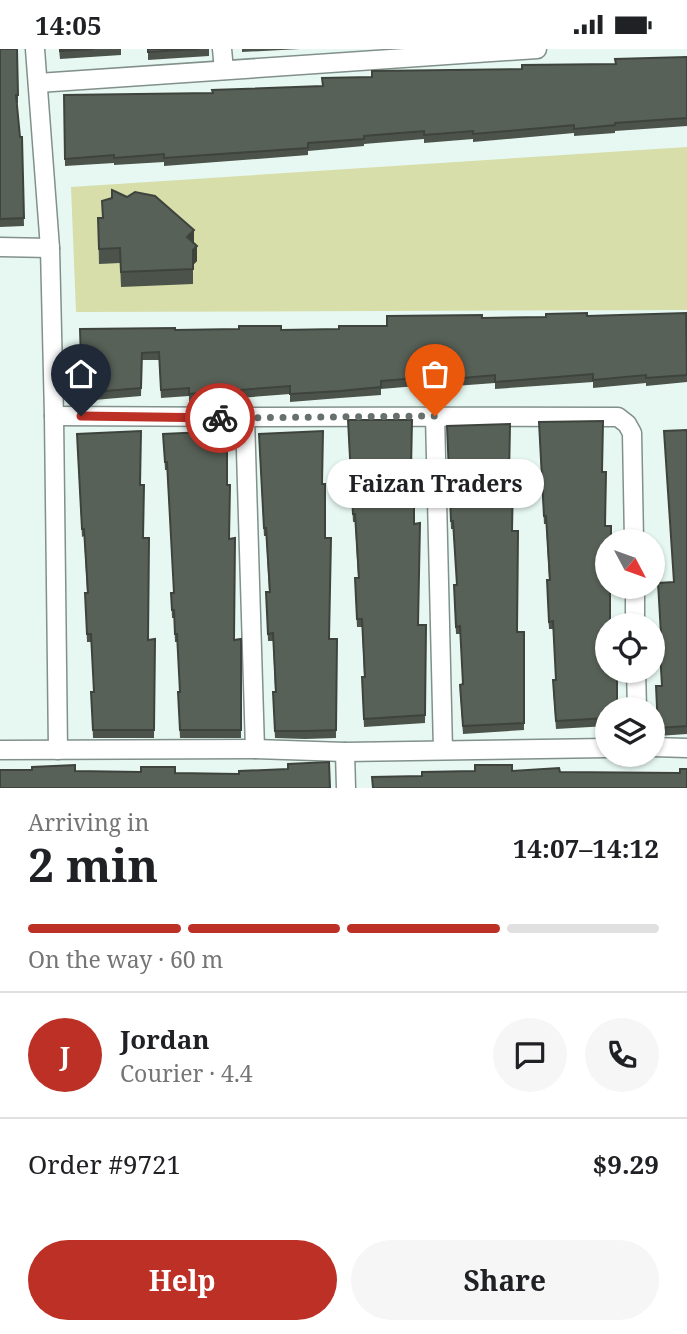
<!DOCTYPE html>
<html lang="en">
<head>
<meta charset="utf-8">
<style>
	:root { --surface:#fff; --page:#f6f6f6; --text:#202124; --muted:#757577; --line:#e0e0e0; --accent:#bd3026 }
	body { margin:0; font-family:"Noto Serif",serif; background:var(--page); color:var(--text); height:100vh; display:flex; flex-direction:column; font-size:26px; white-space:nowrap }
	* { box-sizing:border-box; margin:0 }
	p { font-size:23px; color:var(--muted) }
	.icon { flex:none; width:38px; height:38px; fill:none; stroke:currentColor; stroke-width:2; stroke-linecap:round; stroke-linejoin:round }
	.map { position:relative; height:739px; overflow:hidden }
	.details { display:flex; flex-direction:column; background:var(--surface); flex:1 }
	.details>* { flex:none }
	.needle { width:46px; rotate:131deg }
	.fabs { position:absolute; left:595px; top:480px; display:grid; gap:14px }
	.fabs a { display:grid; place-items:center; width:70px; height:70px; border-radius:50%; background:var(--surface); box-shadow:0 2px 5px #0004; font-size:35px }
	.pin { position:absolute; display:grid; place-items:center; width:60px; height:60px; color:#fff; margin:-72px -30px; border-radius:50% 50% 50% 0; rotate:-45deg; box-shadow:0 0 7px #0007 }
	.pin .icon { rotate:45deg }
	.courier { position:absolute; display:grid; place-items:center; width:70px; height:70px; margin:-35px; border:5px solid #bd3026; border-radius:50%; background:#fff; color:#222; box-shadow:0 2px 9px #0007 }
	.bubble { position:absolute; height:49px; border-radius:24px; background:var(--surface); box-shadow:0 2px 5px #0004; font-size:23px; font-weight:700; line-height:49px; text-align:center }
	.summary em { font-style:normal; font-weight:700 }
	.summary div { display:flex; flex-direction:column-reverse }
	.summary { display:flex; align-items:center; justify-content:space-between; height:119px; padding:0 28px }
	h1 { font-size:46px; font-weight:700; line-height:52px }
	.bar { display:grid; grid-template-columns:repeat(4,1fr); gap:10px 7px; align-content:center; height:84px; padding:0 28px }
	.bar i { height:9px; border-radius:5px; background:var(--line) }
	.bar .active { background:var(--accent) }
	.bar p { grid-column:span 4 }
	.line { display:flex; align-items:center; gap:18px; padding:0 28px; border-top:2px solid var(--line) }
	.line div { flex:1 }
	.round { display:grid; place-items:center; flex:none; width:74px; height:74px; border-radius:37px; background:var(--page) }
	.primary-button { display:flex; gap:14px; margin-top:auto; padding:14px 28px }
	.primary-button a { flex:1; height:80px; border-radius:42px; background:var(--accent); color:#fff; font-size:28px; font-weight:700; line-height:80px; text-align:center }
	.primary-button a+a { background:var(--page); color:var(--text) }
	.status { display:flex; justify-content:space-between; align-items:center; height:49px; padding:0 35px; background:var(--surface); direction:ltr }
	.status svg { height:19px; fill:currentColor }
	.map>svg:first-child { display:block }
</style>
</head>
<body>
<div class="status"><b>14:05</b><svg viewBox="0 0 49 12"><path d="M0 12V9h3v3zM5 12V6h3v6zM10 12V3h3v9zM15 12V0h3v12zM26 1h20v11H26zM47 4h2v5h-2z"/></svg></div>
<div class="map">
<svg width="687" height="739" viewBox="0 0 687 739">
	<rect width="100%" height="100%" fill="#e7f8f2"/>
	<polygon fill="#d7deaa" points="687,98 687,261 76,263 71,138"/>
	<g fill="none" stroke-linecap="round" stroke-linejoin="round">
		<g stroke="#81908a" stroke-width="21">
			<g id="street">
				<polyline points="35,0 50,199 54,367 58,701"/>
				<polyline points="222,0 224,21"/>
				<polyline points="38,34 537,0"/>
				<polyline points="0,198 50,199"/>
				<path d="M54 367C242 369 430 367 618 368L627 375 632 384 634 492"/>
				<polyline points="435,367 443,701"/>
				<polyline points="245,369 255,700"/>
				<polyline points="635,537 635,576"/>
				<polyline points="636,621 637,660"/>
				<polyline points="653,698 687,699"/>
				<polyline points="0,701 255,700 345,703 607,699"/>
				<polyline points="345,703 346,739"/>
			</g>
		</g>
		<use href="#street" stroke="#fff" stroke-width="18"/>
	</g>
	<g fill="#4c534b">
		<polygon points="0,0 18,46 18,54 17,54 20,88 22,88 24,177 0,178"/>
		<polygon points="59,0 121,0 121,6 60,10"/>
		<polygon points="148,0 209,0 209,7 148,11"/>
		<polygon points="242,0 300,0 242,3"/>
		<polygon points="687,8 687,77 615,82 615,84 574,87 574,84 473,93 473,90 424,94 424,90 364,95 364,97 308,102 308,106 164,117 164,113 114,116 114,114 65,117 64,46 213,44 322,37 372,28 616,15"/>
		<polygon points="98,169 194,194 197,212 193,216 193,235 121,238 120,214 99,215"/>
		<polygon points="587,267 687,269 687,333 646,337 646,334 593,339 593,333 495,340 495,334 441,338 441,335 381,340 381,346 340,349 290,353 290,345 189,353 189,347 161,349 159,311 142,311 141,347 82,352 80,280 175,281 339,280 482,269"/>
		<polygon points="447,377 510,428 517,583 524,583 524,681 463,685 460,643 463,635 460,585 456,585 454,544 457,536 453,480 451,480"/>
		<polygon points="348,379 411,421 418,576 426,576 425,674 364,678 362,636 364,628 362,578 357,578 355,537 358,529 355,473 353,473"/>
		<polygon points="539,380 602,423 605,477 607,677 556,680 553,639 556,631 553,580 549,580 547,539 549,531 546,475 544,475"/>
		<polygon points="687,381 687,685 658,687 656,645 661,637 661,585 673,533"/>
		<polygon points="163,385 227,436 234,591 241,590 241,689 180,689 178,643 180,643 177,593 175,593 174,569 172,569 171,544 174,544 167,421 165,421"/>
		<polygon points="259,392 325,489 330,590 337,590 336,689 305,690 275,689 273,651 275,643 273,592 268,592 266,543 269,543 266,487 264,487"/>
		<polygon points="77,393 140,436 148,591 155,590 154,689 93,689 91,643 94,643 91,593 87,593 85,544 87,544 84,487 82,488"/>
	</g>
	<g fill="#3e443d">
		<polygon points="194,181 194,195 187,188"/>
		<polygon points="197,197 197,212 193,216 193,201"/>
	</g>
	<g fill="#586157" stroke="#3e443d" stroke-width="2">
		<polygon points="0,0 17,0 18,46 16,46 20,88 22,88 24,169 0,170"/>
		<polygon points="60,0 94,0 60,2"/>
		<polygon points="148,0 199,0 148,3"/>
		<polygon points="687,8 687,69 615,74 615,76 574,80 574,76 473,85 473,82 424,86 424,82 364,87 364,90 308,94 308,99 164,109 164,105 114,109 114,106 65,110 64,46 213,44 212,41 323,37 322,29 372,28 372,22 522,20 522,16 616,15 615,10"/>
		<polygon points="112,141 127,148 135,143 155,147 194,181 187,188 197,197 193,201 193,220 121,223 120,199 99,200 98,169 103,169 102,152 112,149"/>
		<polygon points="587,264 587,267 686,264 687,326 646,329 646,326 593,331 593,325 495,333 495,326 441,331 441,327 381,332 381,338 340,342 290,345 290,337 189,345 189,339 161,341 159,303 142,304 141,339 82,344 80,280 175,279 175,281 239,280 239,277 281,277 281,281 339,280 339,277 387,277 387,267 482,266 482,269 546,268 546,265"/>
		<polygon points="348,371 412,371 411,421 414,421 414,475 420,474 418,576 426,576 425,666 364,670 362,628 365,628 362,570 357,570 355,529 359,529 355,465 353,465"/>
		<polygon points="603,372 602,423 606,423 605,477 611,477 611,492 607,492 607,537 610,537 610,576 607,576 607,621 617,621 617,660 607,660 607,669 556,672 553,631 556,631 553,572 549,573 547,531 550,531 546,467 544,467 539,373"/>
		<polygon points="510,375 509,428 513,428 512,482 518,482 517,583 524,583 524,674 463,677 460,636 463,635 460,577 456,578 454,536 457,536 453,472 451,472 447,377"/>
		<polygon points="687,381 687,677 658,679 656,637 662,637 659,585 661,585 658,534 674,533 664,382"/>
		<polygon points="141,382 140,436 144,436 143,489 149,489 148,591 155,590 154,681 93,681 91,643 94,643 91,585 87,585 85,544 88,544 84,480 82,480 77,385"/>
		<polygon points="227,382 227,436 230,436 229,490 235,489 234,591 241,590 241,681 180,681 178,643 180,643 177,585 175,585 174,561 172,561 171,544 174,544 167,413 165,413 163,385"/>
		<polygon points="323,382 322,435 325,435 325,489 331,489 329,590 337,590 336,681 305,682 275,682 273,643 276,643 273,584 268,585 266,543 270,543 266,479 264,479 259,385"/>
		<polygon points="329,713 330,739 0,739 0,721 32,721 32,718 75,716 75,722 141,723 141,718 175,718 175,724 239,725 239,722 288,720 288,715"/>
		<polygon points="475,716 512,716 512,722 559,719 560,723 680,724 680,720 687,720 687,739 373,739 372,728 422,727 422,723 475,722"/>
	</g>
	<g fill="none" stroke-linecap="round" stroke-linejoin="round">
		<polyline stroke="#66706c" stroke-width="7" stroke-dasharray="0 12.6" points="220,369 435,367"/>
		<polyline stroke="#bd3026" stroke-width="9" points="81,367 220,369"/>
	</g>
</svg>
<div class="fabs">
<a><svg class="needle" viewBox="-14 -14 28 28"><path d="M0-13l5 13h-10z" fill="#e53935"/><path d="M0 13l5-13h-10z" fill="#757577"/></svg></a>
<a><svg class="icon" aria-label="locate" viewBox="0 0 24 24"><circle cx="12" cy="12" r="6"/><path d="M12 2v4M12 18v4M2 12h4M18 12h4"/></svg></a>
<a><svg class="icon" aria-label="layers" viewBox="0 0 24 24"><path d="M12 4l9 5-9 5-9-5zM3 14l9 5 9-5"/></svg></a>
</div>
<div class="pin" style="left:435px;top:367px;background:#ea580c"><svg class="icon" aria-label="bag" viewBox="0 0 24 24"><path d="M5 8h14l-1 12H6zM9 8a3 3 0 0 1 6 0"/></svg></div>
<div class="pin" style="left:81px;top:367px;background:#1f2937"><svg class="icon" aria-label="home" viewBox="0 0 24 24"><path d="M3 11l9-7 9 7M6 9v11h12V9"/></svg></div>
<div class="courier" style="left:220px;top:369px"><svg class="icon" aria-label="bike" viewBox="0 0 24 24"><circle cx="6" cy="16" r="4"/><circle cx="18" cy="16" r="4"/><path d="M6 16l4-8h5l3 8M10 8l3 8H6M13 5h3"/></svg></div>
<div class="bubble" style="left:327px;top:410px;width:217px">Faizan Traders</div>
</div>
<section class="details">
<div class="summary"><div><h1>2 min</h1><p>Arriving in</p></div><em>14:07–14:12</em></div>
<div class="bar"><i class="active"></i><i class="active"></i><i class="active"></i><i></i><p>On the way · 60 m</p></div>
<div class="line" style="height:126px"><b class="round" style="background:var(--accent);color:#fff">J</b><div><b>Jordan</b><p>Courier · 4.4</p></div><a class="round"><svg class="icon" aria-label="chat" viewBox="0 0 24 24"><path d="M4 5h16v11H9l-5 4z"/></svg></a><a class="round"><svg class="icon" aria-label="phone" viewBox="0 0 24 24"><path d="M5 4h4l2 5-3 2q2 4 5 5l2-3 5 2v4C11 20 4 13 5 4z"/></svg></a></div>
<div class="line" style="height:91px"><div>Order #9721</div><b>$9.29</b></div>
<div class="primary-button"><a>Help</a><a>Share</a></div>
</section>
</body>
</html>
